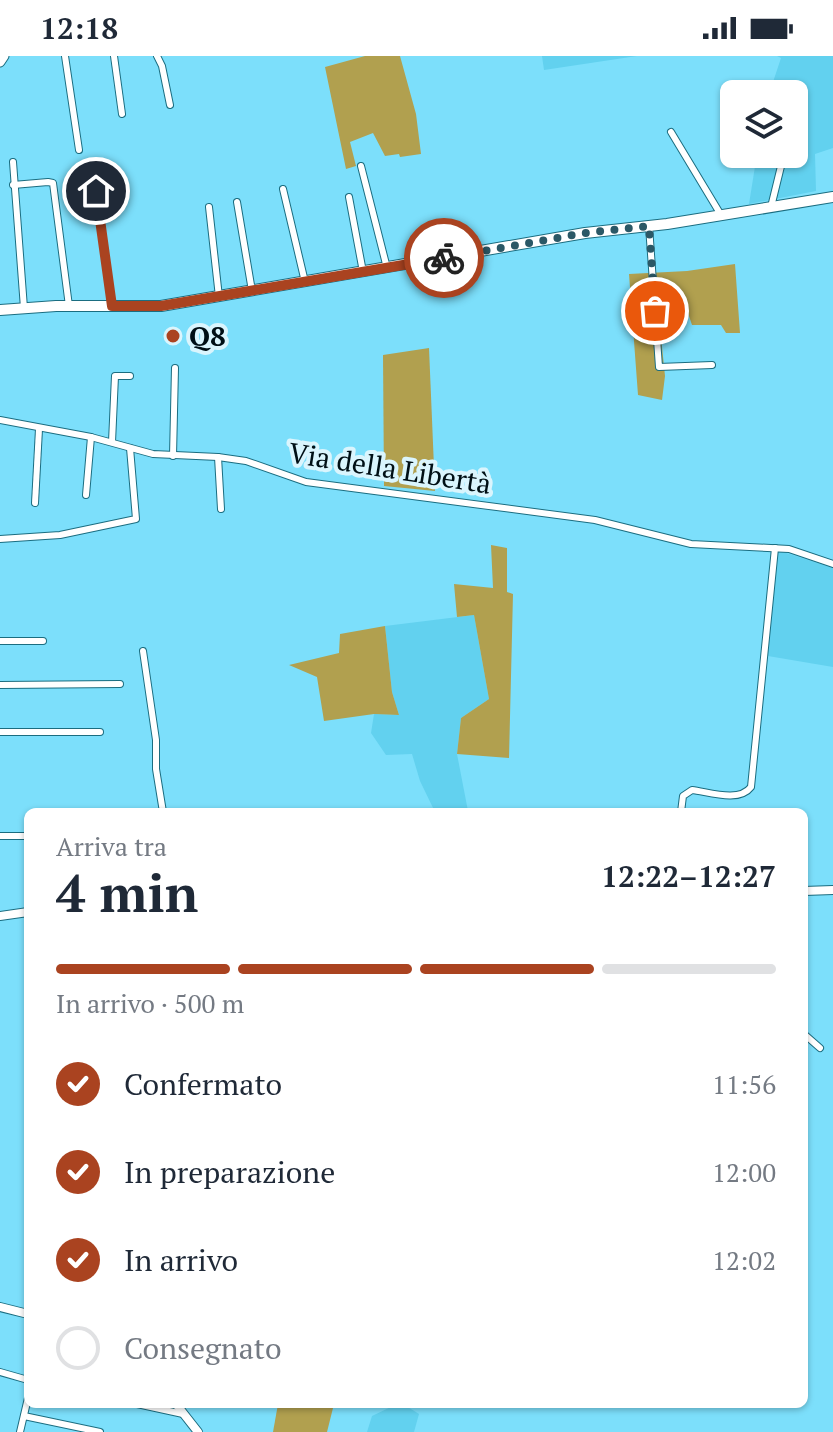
<!DOCTYPE html>
<html lang="it">
<head>
<meta charset="utf-8">
<style>
	:root { --surface:#fff; --page:#f6f6f7; --text:#1f2937; --muted:#747a83; --line:#e0e1e3; --accent:#aa4320 }
	body { margin:0; font-family:"PT Serif",serif; background:var(--page); color:var(--text); height:100vh; display:flex; flex-direction:column; font-size:30px; white-space:nowrap }
	* { box-sizing:border-box; margin:0 }
	p { font-size:26px; color:var(--muted) }
	.icon { flex:none; width:44px; height:44px; fill:none; stroke:currentColor; stroke-width:2; stroke-linecap:round; stroke-linejoin:round }
	.map { position:relative; flex:1; overflow:hidden }
	.drawer { position:absolute; left:24px; top:752px; width:784px; height:600px; display:flex; flex-direction:column; background:var(--surface); border-radius:12px; box-shadow:0 2px 6px #0004 }
	.drawer>* { flex:none }
	.tools { position:absolute; left:720px; top:24px; display:grid; gap:16px }
	.tools a { display:grid; place-items:center; width:88px; height:88px; border-radius:12px; background:var(--surface); box-shadow:0 2px 6px #0004; font-size:40px }
	.pin { position:absolute; display:grid; place-items:center; width:68px; height:68px; color:#fff; margin:-34px; border:4px solid #fff; border-radius:50%; box-shadow:0 2px 8px #0007 }
	.courier { position:absolute; display:grid; place-items:center; width:80px; height:80px; margin:-40px; border:6px solid #aa4320; border-radius:50%; background:#fff; color:#222; box-shadow:0 2px 10px #0007 }
	.summary em { font-style:normal; font-weight:700 }
	.summary div { display:flex; flex-direction:column-reverse }
	.summary { display:flex; align-items:center; justify-content:space-between; height:136px; padding:0 32px }
	h1 { font-size:52px; font-weight:700; line-height:60px }
	.bar { display:grid; grid-template-columns:repeat(4,1fr); gap:12px 8px; align-content:center; height:96px; padding:0 32px }
	.bar i { height:10px; border-radius:6px; background:var(--line) }
	.bar .selected { background:var(--accent) }
	.bar p { grid-column:span 4 }
	ol { padding:0 32px; list-style:none }
	li { display:flex; align-items:center; gap:24px; height:88px }
	li p { margin-inline-start:auto }
	li .icon { padding:8px; border-radius:50%; background:var(--accent); color:#fff; stroke-width:4 }
	li:last-child { color:var(--muted) }
	li i { width:44px; height:44px; border:4px solid var(--line); border-radius:50% }
	.status { display:flex; justify-content:space-between; align-items:center; height:56px; padding:0 40px; background:var(--surface); direction:ltr }
	.status svg { height:22px; fill:currentColor }
	.map>svg:first-child { display:block }
</style>
</head>
<body>
<div class="status"><b>12:18</b><svg viewBox="0 0 49 12"><path d="M0 12V9h3v3zM5 12V6h3v6zM10 12V3h3v9zM15 12V0h3v12zM26 1h20v11H26zM47 4h2v5h-2z"/></svg></div>
<div class="map">
<svg width="833" height="1376" viewBox="0 0 833 1376">
	<rect width="100%" height="100%" fill="#7cdffb"/>
	<g fill="#62d1ef">
		<polygon points="542,0 637,0 544,14"/>
		<polygon points="777,0 833,0 833,92 815,98 816,135 749,148 757,98 794,98 794,38 769,38 781,2"/>
		<polygon points="777,494 833,512 833,611 762,599"/>
		<polygon points="474,559 489,643 461,662 457,698 468,755 435,756 420,725 412,698 386,699 371,677 374,658 399,659 392,636 385,570"/>
		<polygon points="397,1348 403,1348 419,1358 414,1376 367,1376 372,1360"/>
	</g>
	<g fill="#b1a04f">
		<polygon points="365,0 400,0 416,58 421,98 400,101 399,98 385,100 373,77 350,86 356,110 346,113 325,11"/>
		<polygon points="735,208 740,277 726,277 721,269 692,269 686,251 658,251 665,320 662,344 638,339 629,218 687,215"/>
		<polygon points="429,292 435,435 384,430 383,299"/>
		<polygon points="491,489 507,492 507,536 513,538 509,702 457,698 461,662 489,643 474,559 457,561 454,528 493,532"/>
		<polygon points="385,570 392,636 399,659 374,658 324,665 317,621 289,609 339,597 340,578"/>
		<polygon points="278,1348 334,1348 327,1376 273,1376"/>
	</g>
	<g fill="none" stroke-linecap="round" stroke-linejoin="round">
		<g stroke="#1b6d80" stroke-width="8">
			<g id="minor">
				<polyline points="65,0 79,94"/>
				<polyline points="114,0 122,58"/>
				<polyline points="157,0 162,10 170,49"/>
				<polyline points="794,54 797,41"/>
				<polyline points="671,76 721,159"/>
				<polyline points="13,106 24,252"/>
				<polyline points="361,110 387,212"/>
				<polyline points="13,129 48,126 53,127 69,250"/>
				<polyline points="283,133 305,226"/>
				<polyline points="96,135 112,250"/>
				<polyline points="349,141 363,216"/>
				<polyline points="237,146 252,235"/>
				<polyline points="209,151 219,241"/>
				<polyline points="771,151 784,98"/>
				<polyline points="649,170 659,311 712,309"/>
				<polyline points="0,364 91,381 153,398 218,401 246,405 306,426 595,464 691,488 789,493 833,508"/>
				<polyline points="112,386 115,320 130,320"/>
				<polyline points="173,400 175,312"/>
				<polyline points="218,401 221,453"/>
				<polyline points="86,439 91,381"/>
				<polyline points="35,447 39,373"/>
				<polyline points="0,483 60,479 136,463 130,392"/>
				<polyline points="0,585 43,585"/>
				<polyline points="143,595 156,684 156,713 163,756"/>
				<polyline points="0,629 120,628"/>
				<polyline points="0,676 100,676"/>
				<path d="M681 756 683 740 692 734C709 736 739 747 751 731L775 492"/>
				<polyline points="0,780 28,780"/>
				<polyline points="804,978 820,992"/>
				<polyline points="0,1316 28,1324"/>
				<polyline points="137,1348 183,1358"/>
				<polyline points="24,1360 100,1376"/>
				<polyline points="20,1376 28,1342"/>
			</g>
		</g>
		<g stroke="#1b6d80" stroke-width="10">
			<g id="tertiary">
				<polyline points="804,835 833,834"/>
				<polyline points="0,860 28,856"/>
				<polyline points="0,1251 28,1258"/>
				<polyline points="176,1348 198,1376"/>
			</g>
		</g>
		<g stroke="#1b6d80" stroke-width="11">
			<polyline id="secondary" points="0,6 4,0"/>
		</g>
		<g stroke="#1b6d80" stroke-width="12">
			<polyline id="primary" points="0,254 56,250 161,250 585,177 667,168 833,141"/>
		</g>
		<use href="#minor" stroke="#fff" stroke-width="6"/>
		<use href="#tertiary" stroke="#fff" stroke-width="8"/>
		<use href="#secondary" stroke="#fff" stroke-width="9"/>
		<use href="#primary" stroke="#fff" stroke-width="10"/>
	</g>
	<g fill="none" stroke-linecap="round" stroke-linejoin="round">
		<polyline stroke="#2b5866" stroke-width="8" stroke-dasharray="0 14.4" points="444,202 585,177 649,170 655,255"/>
		<polyline stroke="#aa4320" stroke-width="10" points="96,135 112,250 161,250 444,202"/>
	</g>
	<circle fill="#aa4320" stroke="#daf5fd" stroke-width="3" cx="173" cy="280" r="8"/>
	<g text-anchor="middle" stroke-width="8" stroke-linejoin="round" paint-order="stroke">
		<g font-size="28" font-weight="bold" fill="#000f15" stroke="#daf5fd" text-anchor="start">
			<text x="189" y="290">Q8</text>
		</g>
		<g font-size="28" fill="#000f15" stroke="#daf5fd">
			<text transform="translate(390 412) rotate(9)" y="10">Via della Libertà</text>
		</g>
	</g>
</svg>
<div class="tools">
<a><svg class="icon" aria-label="layers" viewBox="0 0 24 24"><path d="M12 4l9 5-9 5-9-5zM3 14l9 5 9-5"/></svg></a>
</div>
<div class="pin" style="left:655px;top:255px;background:#ea580c"><svg class="icon" aria-label="bag" viewBox="0 0 24 24"><path d="M5 8h14l-1 12H6zM9 8a3 3 0 0 1 6 0"/></svg></div>
<div class="pin" style="left:96px;top:135px;background:#1f2937"><svg class="icon" aria-label="home" viewBox="0 0 24 24"><path d="M3 11l9-7 9 7M6 9v11h12V9"/></svg></div>
<div class="courier" style="left:444px;top:202px"><svg class="icon" aria-label="bike" viewBox="0 0 24 24"><circle cx="6" cy="16" r="4"/><circle cx="18" cy="16" r="4"/><path d="M6 16l4-8h5l3 8M10 8l3 8H6M13 5h3"/></svg></div>
<section class="drawer">
<div class="summary"><div><h1>4 min</h1><p>Arriva tra</p></div><em>12:22–12:27</em></div>
<div class="bar"><i class="selected"></i><i class="selected"></i><i class="selected"></i><i></i><p>In arrivo · 500 m</p></div>
<ol>
<li><svg class="icon" aria-label="check" viewBox="0 0 24 24"><path d="M5 12l5 5 9-10"/></svg>Confermato<p>11:56</p></li>
<li><svg class="icon" aria-label="check" viewBox="0 0 24 24"><path d="M5 12l5 5 9-10"/></svg>In preparazione<p>12:00</p></li>
<li><svg class="icon" aria-label="check" viewBox="0 0 24 24"><path d="M5 12l5 5 9-10"/></svg>In arrivo<p>12:02</p></li>
<li><i></i>Consegnato</li>
</ol>
</section>
</div>
</body>
</html>
